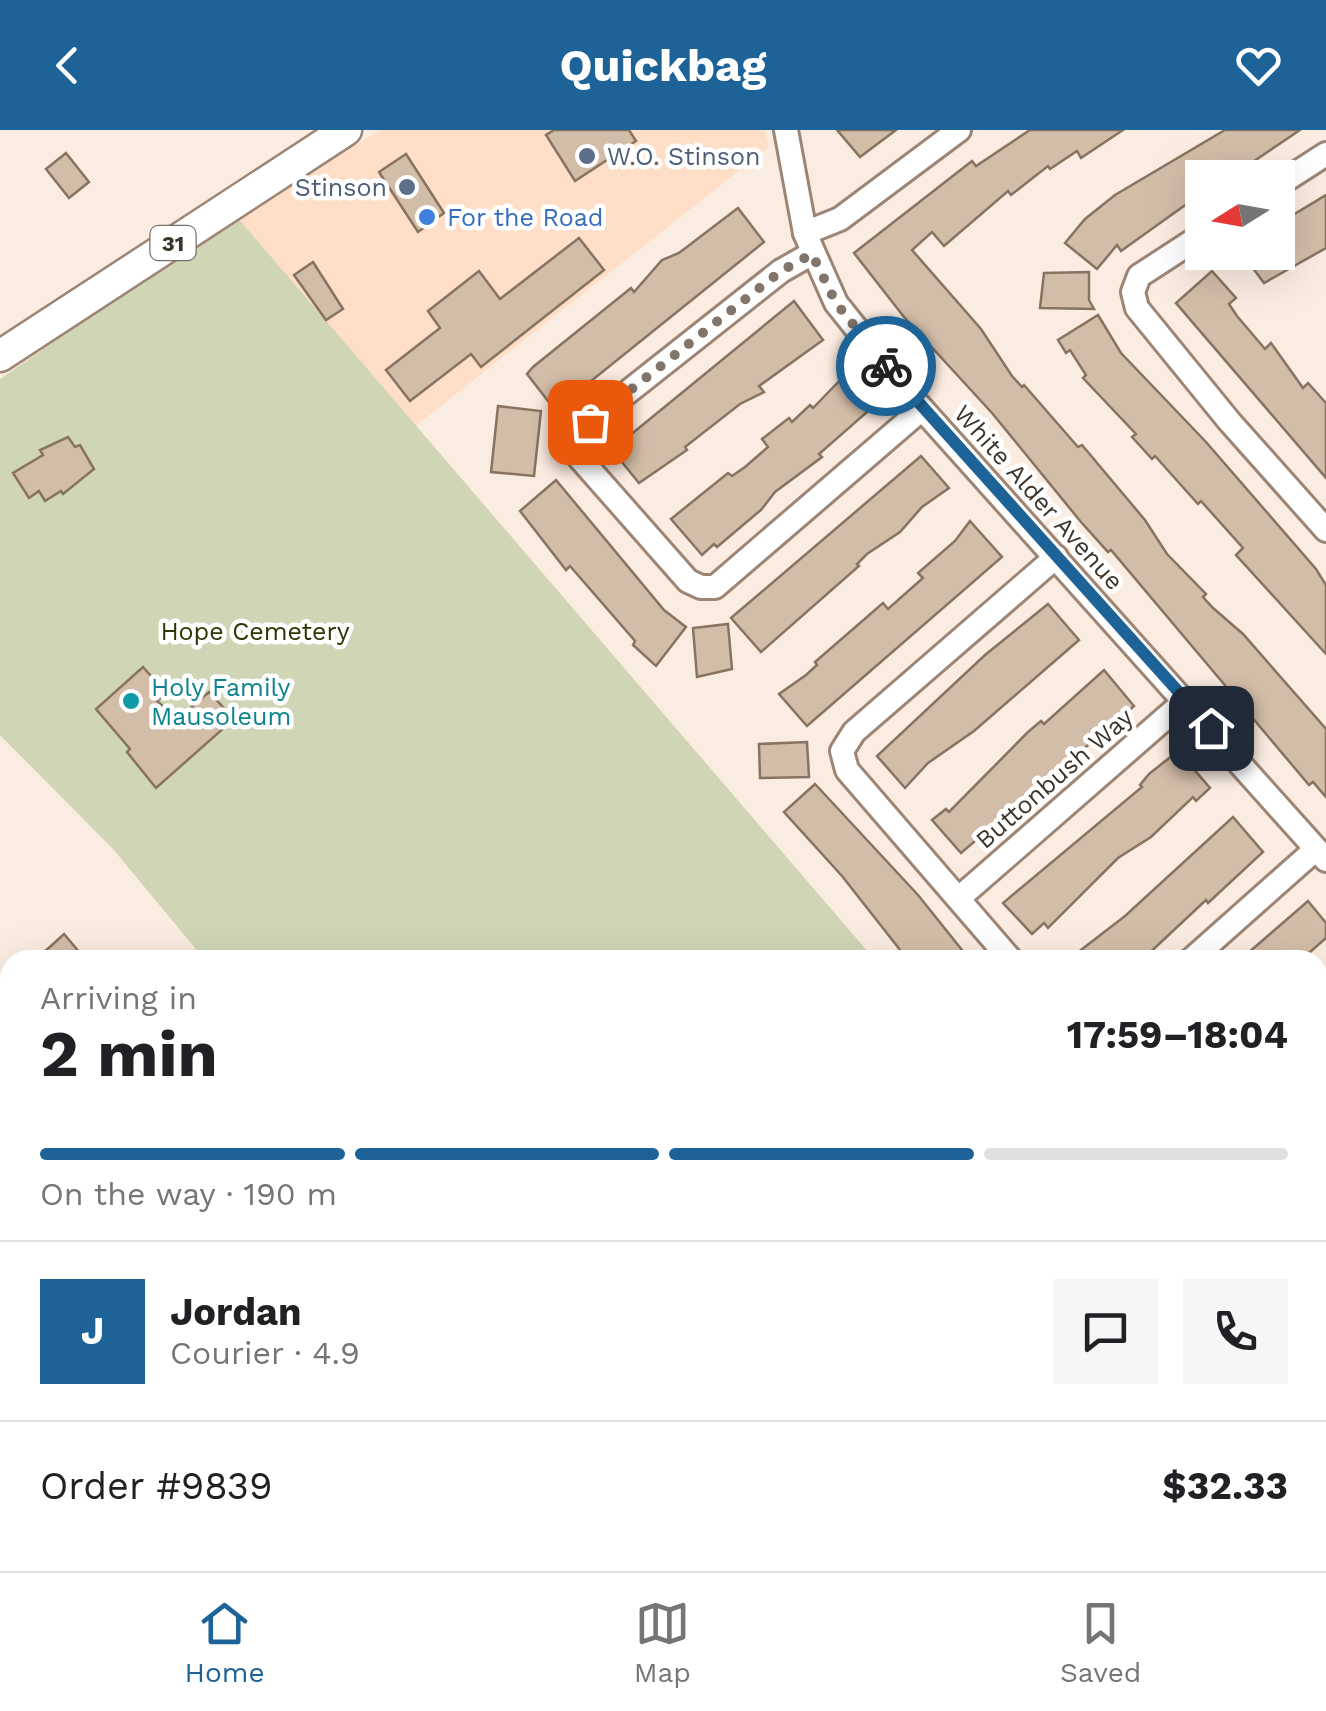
<!DOCTYPE html>
<html lang="en">
<head>
<meta charset="utf-8">
<style>
	:root { --surface:#fff; --page:#f6f6f6; --text:#202124; --muted:#757577; --line:#e0e0e0; --accent:#1e6398 }
	body { margin:0; font-family:"Work Sans",sans-serif; background:var(--page); color:var(--text); height:100vh; display:flex; flex-direction:column; font-size:38px; white-space:nowrap }
	* { box-sizing:border-box; margin:0 }
	p { font-size:32px; color:var(--muted) }
	.icon { flex:none; width:55px; height:55px; fill:none; stroke:currentColor; stroke-width:2; stroke-linecap:round; stroke-linejoin:round }
	.map { position:relative; flex:1; overflow:hidden }
	.panel { position:absolute; left:0px; top:820px; width:1328px; height:622px; display:flex; flex-direction:column; background:var(--surface); border-radius:30px 30px 0 0; box-shadow:0 10px 40px #0002 }
	.panel>* { flex:none }
	.needle { width:65px; rotate:259deg }
	.fabs { position:absolute; left:1185px; top:30px; display:grid; gap:20px }
	.fabs a { display:grid; place-items:center; width:110px; height:110px; border-radius:0px; background:var(--surface); box-shadow:0 10px 40px #0002; font-size:50px }
	.pin { position:absolute; display:grid; place-items:center; width:85px; height:85px; color:#fff; margin:-42px; border-radius:20px; box-shadow:0 5px 15px #0006 }
	.courier { position:absolute; display:grid; place-items:center; width:100px; height:100px; margin:-50px; border:8px solid #1e6398; border-radius:50%; background:#fff; color:#222; box-shadow:0 2px 12px #0007 }
	.summary em { font-style:normal; font-weight:700 }
	.summary div { display:flex; flex-direction:column-reverse }
	.summary { display:flex; align-items:center; justify-content:space-between; height:170px; padding:0 40px }
	h1 { font-size:65px; font-weight:700; line-height:75px }
	.bar { display:grid; grid-template-columns:repeat(4,1fr); gap:15px 10px; align-content:center; height:120px; padding:0 40px }
	.bar i { height:12px; border-radius:8px; background:var(--line) }
	.bar .active { background:var(--accent) }
	.bar p { grid-column:span 4 }
	.line { display:flex; align-items:center; gap:25px; padding:0 40px; border-top:2px solid var(--line) }
	.line div { flex:1 }
	.round { display:grid; place-items:center; flex:none; width:105px; height:105px; border-radius:0px; background:var(--page) }
	header { display:flex; justify-content:space-between; align-items:center; height:130px; padding:0 40px; background:var(--accent); color:#fff; font-size:45px; font-weight:700 }
	.tab-bar { display:flex; justify-content:space-around; align-items:center; height:140px; border-top:2px solid var(--line); background:var(--surface); font-size:28px; color:var(--muted) }
	.tab-bar a { display:grid; justify-items:center; gap:5px }
	.tab-bar .active { color:var(--accent) }
	.map>svg:first-child { display:block }
</style>
</head>
<body>
<header><svg class="icon" aria-label="back" viewBox="0 0 24 24"><path d="M15 5l-7 7 7 7"/></svg>Quickbag<svg class="icon" aria-label="heart" viewBox="0 0 24 24"><path d="M12 20l-8-8c-3-5 5-10 8-4 3-6 11-1 8 4z"/></svg></header>
<div class="map">
<svg width="1326" height="1441" viewBox="0 0 1326 1441">
	<rect width="100%" height="100%" fill="#fbece1"/>
	<polygon fill="#fedec6" points="381,0 765,0 769,17 414,297 236,86"/>
	<g fill="#cfd5b5">
		<polygon points="236,86 875,830 205,830 113,719 0,605 0,249"/>
		<polygon points="1318,1342 1326,1352 1326,1441 718,1441 710,1433 1318,1432"/>
	</g>
	<g fill="#d2bda8" stroke="#877360" stroke-width="2.5">
		<polygon points="554,0 629,0 636,11 575,51 546,5"/>
		<polygon points="837,0 896,0 860,27"/>
		<polygon points="1030,0 1123,0 1081,28 1077,21 1050,39 1048,36 1011,65 1008,61 944,116 932,102 912,120 981,199 1012,246 1022,257 1024,255 1078,317 1082,315 1145,390 1167,424 1206,464 1203,467 1213,478 1243,504 1326,599 1326,667 1313,652 1309,655 1111,420 1108,422 1081,392 992,283 904,187 854,123 972,31 976,36"/>
		<polygon points="1225,0 1300,0 1229,48 1202,48 1202,63 1121,121 1117,115 1097,139 1065,113 1085,89 1115,65"/>
		<polygon points="66,23 89,52 69,68 46,39"/>
		<polygon points="406,24 444,83 418,102 379,42"/>
		<polygon points="1326,65 1326,118 1264,153 1241,122 1278,122 1278,94"/>
		<polygon points="738,78 764,112 555,280 527,244 533,237 631,158 634,162 662,130 679,123"/>
		<polygon points="579,108 604,140 481,237 471,224 410,271 386,240 440,198 428,181 479,141 500,169"/>
		<polygon points="313,132 343,179 326,190 294,145"/>
		<polygon points="1212,141 1236,168 1229,174 1237,186 1265,219 1271,213 1303,258 1308,253 1326,273 1326,348 1176,173"/>
		<polygon points="1089,142 1089,170 1094,179 1040,178 1044,143"/>
		<polygon points="794,171 823,210 759,256 764,262 740,274 685,317 687,320 639,353 612,320"/>
		<polygon points="1098,185 1121,223 1206,312 1316,439 1326,455 1326,524 1236,425 1243,418 1201,371 1198,374 1155,326 1152,329 1132,307 1136,304 1083,248 1086,245 1070,220 1066,223 1058,210"/>
		<polygon points="846,244 874,276 819,324 822,327 775,362 761,380 717,417 714,414 702,425 671,389 728,343 732,346 745,337 768,317 762,309 789,288 792,292 810,275 813,278"/>
		<polygon points="498,276 541,281 534,346 491,342"/>
		<polygon points="68,307 75,317 80,315 94,339 63,364 61,361 45,371 39,361 29,368 13,343 43,325 40,320"/>
		<polygon points="921,326 949,358 922,377 900,402 867,424 857,434 859,436 761,522 731,488"/>
		<polygon points="556,350 664,480 686,497 656,536 633,515 635,511 570,436 566,440 520,381"/>
		<polygon points="970,391 1002,427 807,596 779,564 806,545 817,535 815,532 883,473 888,479 923,448 918,443 955,411"/>
		<polygon points="1048,474 1079,510 974,601 928,633 905,658 877,626 985,525"/>
		<polygon points="728,494 732,539 697,547 693,498"/>
		<polygon points="143,537 166,563 157,571 178,589 209,562 234,589 156,658 127,622 130,619 96,579"/>
		<polygon points="1104,540 1134,576 961,723 932,690 946,679 949,682 1028,602 1041,591 1044,594"/>
		<polygon points="807,612 809,647 760,648 759,614"/>
		<polygon points="1178,621 1210,658 1196,671 1193,667 1151,707 1118,728 1048,798 1044,793 1032,804 1003,773 1142,657 1140,655 1149,644"/>
		<polygon points="815,654 918,765 970,830 908,830 842,746 784,682"/>
		<polygon points="1233,687 1263,722 1208,773 1206,770 1142,830 1068,830 1125,786"/>
		<polygon points="1308,771 1326,793 1326,808 1301,830 1240,830"/>
		<polygon points="64,804 86,830 34,830 51,816"/>
	</g>
	<g fill="none" stroke-linecap="round" stroke-linejoin="round">
		<g stroke="#9c8574" stroke-width="28">
			<g id="minor">
				<polyline points="786,0 805,103 836,173 907,262 1326,730"/>
				<polyline points="1278,55 1326,24"/>
				<polyline points="805,103 840,89 959,0"/>
				<polyline points="1202,105 1139,146 1133,162 1137,178 1229,291 1326,400"/>
				<polyline points="811,124 781,141 590,292 576,308 577,325 688,451 701,457 715,457 922,279"/>
				<polyline points="959,768 1186,570"/>
				<polyline points="1011,830 847,640 842,621 854,602 1056,427"/>
				<polyline points="1191,830 1316,719"/>
				<polyline points="1318,985 1326,978"/>
				<polyline points="0,1058 10,1054"/>
				<polyline points="1318,1171 1326,1181"/>
				<polyline points="0,1344 10,1336"/>
				<polyline points="0,1359 10,1370"/>
				<polyline points="66,1432 73,1441"/>
				<polyline points="582,1432 590,1441"/>
				<polyline points="194,1441 203,1432"/>
				<polyline points="501,1441 511,1432"/>
			</g>
		</g>
		<g stroke="#9c8574" stroke-width="35">
			<polyline id="major" points="0,226 346,0"/>
		</g>
		<use href="#minor" stroke="#fff" stroke-width="22"/>
		<use href="#major" stroke="#fff" stroke-width="30"/>
	</g>
	<g fill="none" stroke-linecap="round" stroke-linejoin="round">
		<polyline stroke="#80746b" stroke-width="10" stroke-dasharray="0 18" points="590,292 781,141 812,124 836,173 886,236"/>
		<polyline stroke="#1e6398" stroke-width="12" points="886,236 1211,598"/>
	</g>
	<g fill="#5c6f8a" stroke="#fff" stroke-width="4">
		<circle cx="587" cy="26" r="10"/>
		<circle cx="407" cy="57" r="10"/>
	</g>
	<circle fill="#3f7fe0" stroke="#fff" stroke-width="4" cx="427" cy="87" r="10"/>
	<circle fill="#0f9aa8" stroke="#fff" stroke-width="4" cx="131" cy="571" r="10"/>
	<g text-anchor="middle" stroke-width="9" stroke-linejoin="round" paint-order="stroke">
		<rect fill="#fff" stroke="#77716b" stroke-width="2.5" x="150.5" y="96" width="45" height="34" rx="8"/>
		<g font-size="22" font-weight="bold" fill="#3d342c">
			<text x="173" y="121">31</text>
		</g>
		<g font-size="25" fill="#4e5e75" stroke="#fff" text-anchor="start">
			<text x="607" y="35">W.O. Stinson</text>
			<text x="387" y="66" text-anchor="end">Stinson</text>
		</g>
		<g font-size="25" fill="#366cbe" stroke="#fff" text-anchor="start">
			<text x="447" y="96">For the Road</text>
		</g>
		<g font-size="25" fill="#3d342c" stroke="#fff">
			<text transform="translate(1039 367) rotate(48)" y="9">White Alder Avenue</text>
			<text transform="translate(1054 648) rotate(-41)" y="9">Buttonbush Way</text>
		</g>
		<g font-size="25" fill="#2f3401" stroke="#fff">
			<text x="255" y="510">Hope Cemetery</text>
		</g>
		<g font-size="25" fill="#0d838f" stroke="#fff" text-anchor="start">
			<text x="151" y="566">Holy Family<tspan x="151" dy="29">Mausoleum</tspan></text>
		</g>
	</g>
</svg>
<div class="fabs">
<a><svg class="needle" viewBox="-14 -14 28 28"><path d="M0-13l5 13h-10z" fill="#e53935"/><path d="M0 13l5-13h-10z" fill="#757577"/></svg></a>
</div>
<div class="pin" style="left:590px;top:292px;background:#ea580c"><svg class="icon" aria-label="bag" viewBox="0 0 24 24"><path d="M5 8h14l-1 12H6zM9 8a3 3 0 0 1 6 0"/></svg></div>
<div class="pin" style="left:1211px;top:598px;background:#1f2937"><svg class="icon" aria-label="home" viewBox="0 0 24 24"><path d="M3 11l9-7 9 7M6 9v11h12V9"/></svg></div>
<div class="courier" style="left:886px;top:236px"><svg class="icon" aria-label="bike" viewBox="0 0 24 24"><circle cx="6" cy="16" r="4"/><circle cx="18" cy="16" r="4"/><path d="M6 16l4-8h5l3 8M10 8l3 8H6M13 5h3"/></svg></div>
<section class="panel">
<div class="summary"><div><h1>2 min</h1><p>Arriving in</p></div><em>17:59–18:04</em></div>
<div class="bar"><i class="active"></i><i class="active"></i><i class="active"></i><i></i><p>On the way · 190 m</p></div>
<div class="line" style="height:180px"><b class="round" style="background:var(--accent);color:#fff">J</b><div><b>Jordan</b><p>Courier · 4.9</p></div><a class="round"><svg class="icon" aria-label="chat" viewBox="0 0 24 24"><path d="M4 5h16v11H9l-5 4z"/></svg></a><a class="round"><svg class="icon" aria-label="phone" viewBox="0 0 24 24"><path d="M5 4h4l2 5-3 2q2 4 5 5l2-3 5 2v4C11 20 4 13 5 4z"/></svg></a></div>
<div class="line" style="height:130px"><div>Order #9839</div><b>$32.33</b></div>
</section>
</div>
<nav class="tab-bar">
<a class="active"><svg class="icon" aria-label="home" viewBox="0 0 24 24"><path d="M3 11l9-7 9 7M6 9v11h12V9"/></svg>Home</a>
<a><svg class="icon" aria-label="map" viewBox="0 0 24 24"><path d="M3 6l6-2 6 2 6-2v14l-6 2-6-2-6 2zM9 4v14M15 6v14"/></svg>Map</a>
<a><svg class="icon" aria-label="saved" viewBox="0 0 24 24"><path d="M7 4h10v16l-5-4-5 4z"/></svg>Saved</a>
</nav>
</body>
</html>
